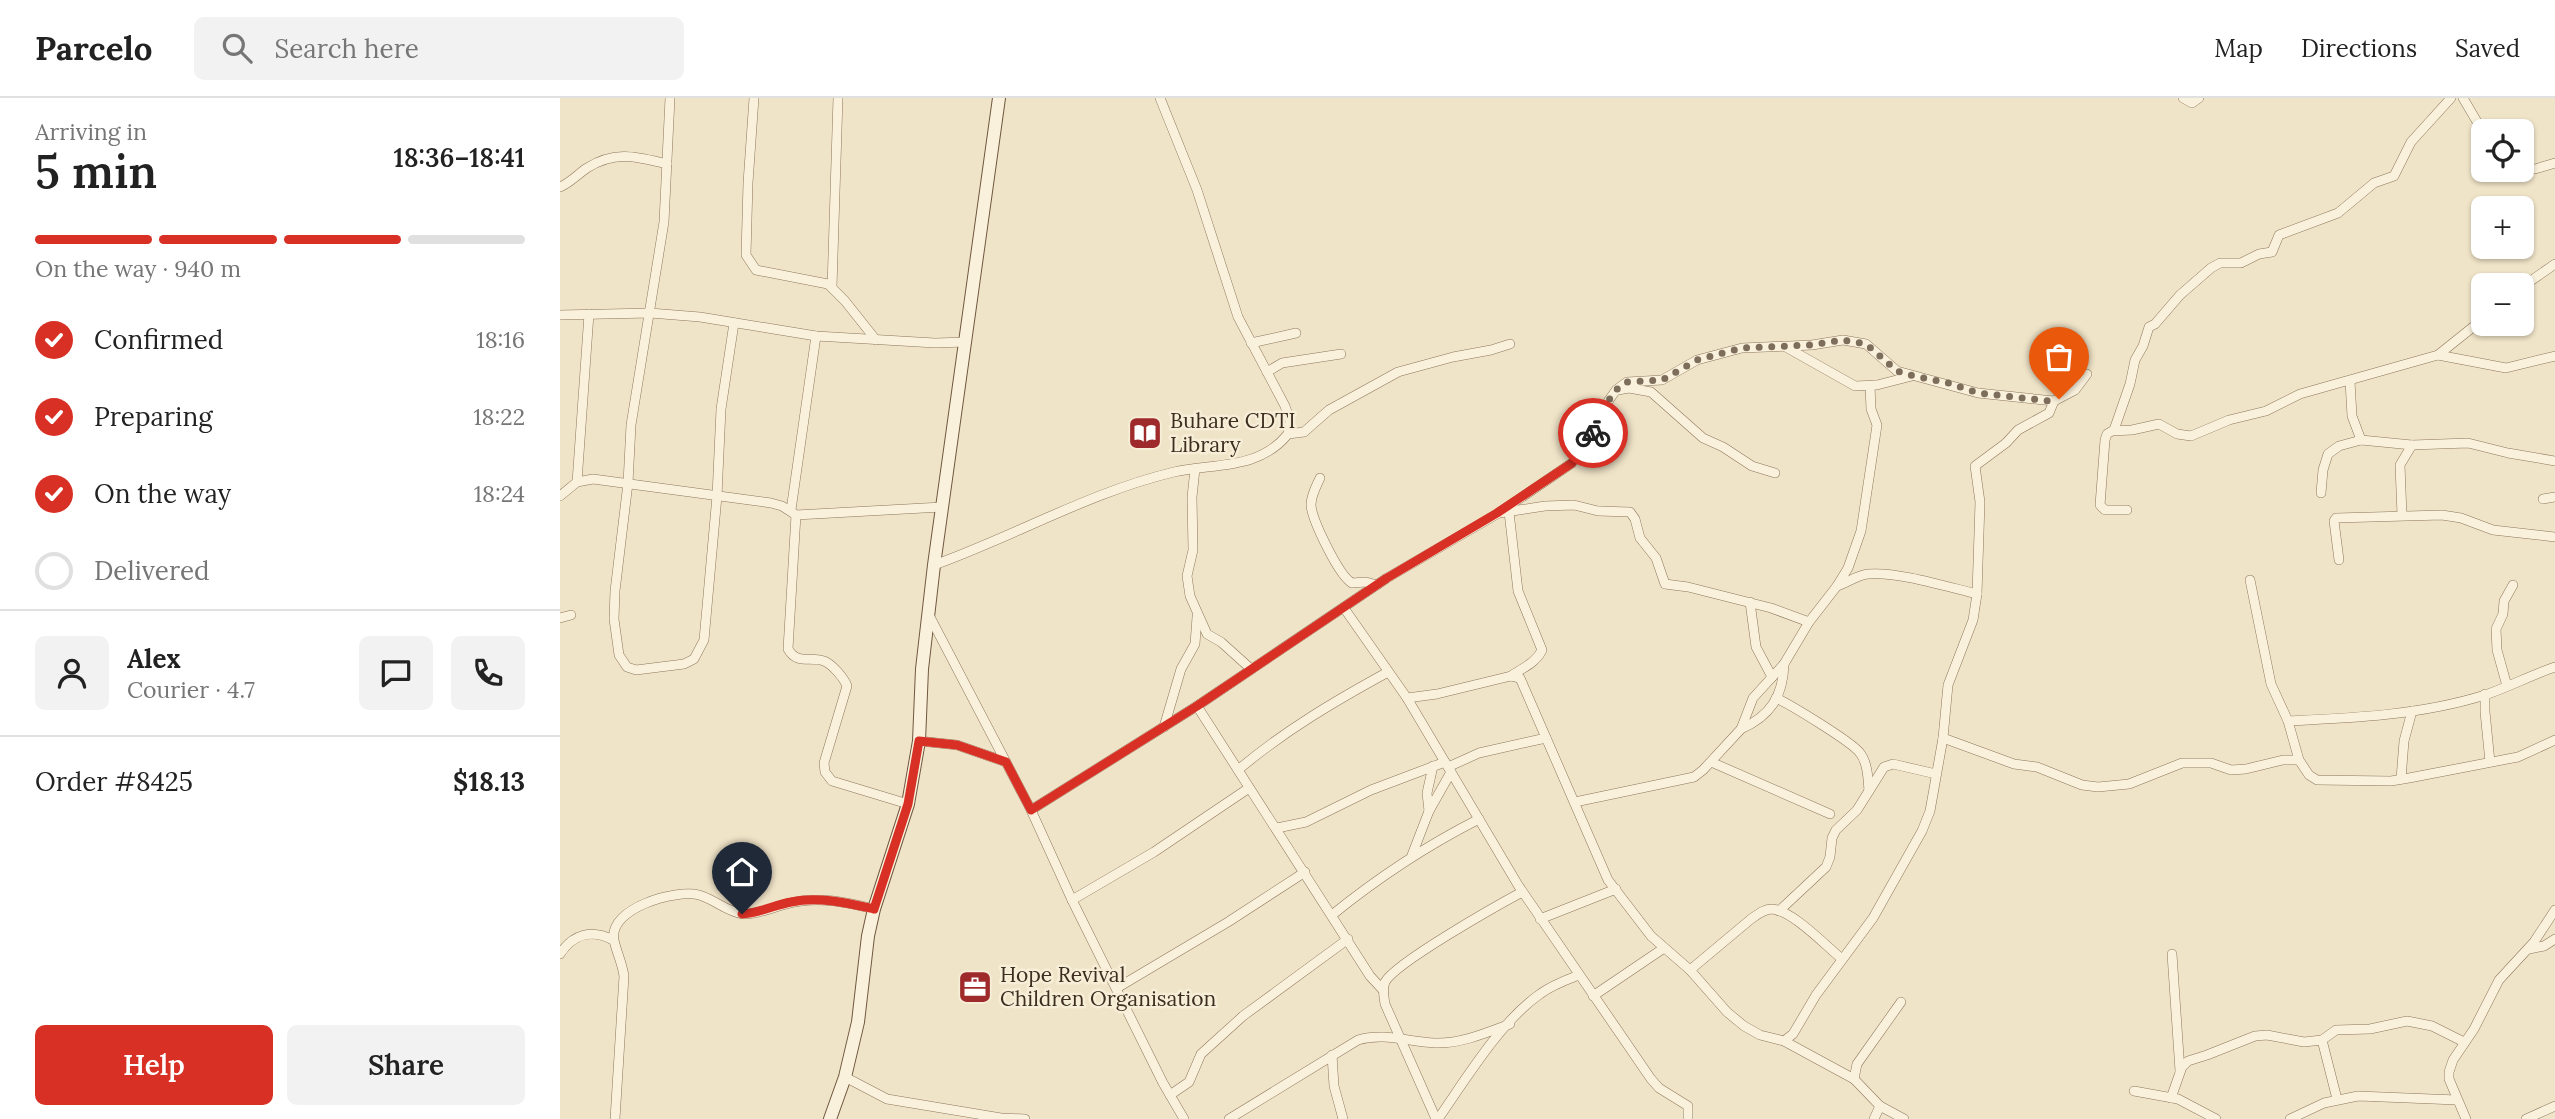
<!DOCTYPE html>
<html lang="en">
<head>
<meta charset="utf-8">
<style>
	:root { --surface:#fff; --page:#f2f2f2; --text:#222; --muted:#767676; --line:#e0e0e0; --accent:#d93025 }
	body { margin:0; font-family:Lora,serif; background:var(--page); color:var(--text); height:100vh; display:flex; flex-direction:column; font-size:26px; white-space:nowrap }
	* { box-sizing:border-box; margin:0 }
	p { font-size:23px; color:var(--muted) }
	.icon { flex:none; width:38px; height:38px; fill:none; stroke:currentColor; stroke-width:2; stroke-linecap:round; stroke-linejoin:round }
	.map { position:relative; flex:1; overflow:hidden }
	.details { display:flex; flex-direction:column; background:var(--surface); width:560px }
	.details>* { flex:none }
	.fabs { position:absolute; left:1911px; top:21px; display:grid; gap:14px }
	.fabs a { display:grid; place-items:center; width:63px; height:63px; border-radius:10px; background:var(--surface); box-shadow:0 2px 5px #0004; font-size:35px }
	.pin { position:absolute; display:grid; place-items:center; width:60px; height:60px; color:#fff; margin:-72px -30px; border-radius:50% 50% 50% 0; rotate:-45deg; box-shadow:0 0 7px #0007 }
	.pin .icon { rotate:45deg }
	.courier { position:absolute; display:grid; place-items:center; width:70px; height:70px; margin:-35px; border:5px solid #d93025; border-radius:50%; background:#fff; color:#222; box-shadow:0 2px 9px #0007 }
	.overview em { font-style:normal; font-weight:600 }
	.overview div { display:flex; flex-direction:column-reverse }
	.overview { display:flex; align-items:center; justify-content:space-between; height:119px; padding:0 35px }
	h1 { font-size:46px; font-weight:600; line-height:52px }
	.bar { display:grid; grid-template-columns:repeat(4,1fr); gap:10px 7px; align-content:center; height:84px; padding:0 35px }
	.bar i { height:9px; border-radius:5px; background:var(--line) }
	.bar .current { background:var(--accent) }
	.bar p { grid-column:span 4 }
	.line { display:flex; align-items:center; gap:18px; padding:0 35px; border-top:2px solid var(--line) }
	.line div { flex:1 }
	.round { display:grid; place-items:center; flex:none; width:74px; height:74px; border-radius:10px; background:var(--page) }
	ol { padding:0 35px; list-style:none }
	li { display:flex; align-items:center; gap:21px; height:77px }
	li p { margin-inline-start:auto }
	li .icon { padding:7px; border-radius:50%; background:var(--accent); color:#fff; stroke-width:4 }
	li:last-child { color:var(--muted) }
	li i { width:38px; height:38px; border:4px solid var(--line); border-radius:50% }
	.primary-button { display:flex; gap:14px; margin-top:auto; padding:14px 35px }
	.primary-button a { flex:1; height:80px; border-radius:10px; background:var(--accent); color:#fff; font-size:28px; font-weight:600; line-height:80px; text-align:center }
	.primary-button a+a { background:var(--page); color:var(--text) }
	header { display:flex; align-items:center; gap:42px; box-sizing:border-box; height:98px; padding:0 35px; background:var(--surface); border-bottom:2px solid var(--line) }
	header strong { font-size:33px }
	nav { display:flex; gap:38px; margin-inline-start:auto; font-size:24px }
	.search { width:490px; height:63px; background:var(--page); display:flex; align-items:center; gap:18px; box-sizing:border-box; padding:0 24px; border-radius:10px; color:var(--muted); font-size:26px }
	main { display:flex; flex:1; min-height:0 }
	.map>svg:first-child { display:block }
</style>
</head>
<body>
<header>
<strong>Parcelo</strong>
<div class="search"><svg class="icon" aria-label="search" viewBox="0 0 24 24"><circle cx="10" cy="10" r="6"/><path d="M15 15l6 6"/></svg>Search here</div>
<nav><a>Map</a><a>Directions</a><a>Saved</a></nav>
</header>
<main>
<section class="details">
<div class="overview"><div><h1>5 min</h1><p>Arriving in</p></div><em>18:36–18:41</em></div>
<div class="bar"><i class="current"></i><i class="current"></i><i class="current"></i><i></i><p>On the way · 940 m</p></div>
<ol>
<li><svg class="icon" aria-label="check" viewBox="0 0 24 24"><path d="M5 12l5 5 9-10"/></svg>Confirmed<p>18:16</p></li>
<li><svg class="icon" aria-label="check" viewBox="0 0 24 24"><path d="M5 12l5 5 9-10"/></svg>Preparing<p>18:22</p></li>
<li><svg class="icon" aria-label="check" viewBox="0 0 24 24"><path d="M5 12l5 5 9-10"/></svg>On the way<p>18:24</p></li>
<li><i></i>Delivered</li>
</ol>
<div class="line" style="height:126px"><a class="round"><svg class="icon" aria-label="person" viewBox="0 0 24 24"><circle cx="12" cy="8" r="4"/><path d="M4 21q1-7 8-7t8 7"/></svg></a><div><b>Alex</b><p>Courier · 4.7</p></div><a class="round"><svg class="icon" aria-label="chat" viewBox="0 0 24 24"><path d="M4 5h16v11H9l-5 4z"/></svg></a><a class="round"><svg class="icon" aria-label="phone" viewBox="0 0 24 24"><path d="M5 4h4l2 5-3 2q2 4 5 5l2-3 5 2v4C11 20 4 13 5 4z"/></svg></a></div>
<div class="line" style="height:91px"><div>Order #8425</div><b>$18.13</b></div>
<div class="primary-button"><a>Help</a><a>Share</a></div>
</section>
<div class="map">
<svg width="1995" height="1021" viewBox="0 0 1995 1021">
	<rect width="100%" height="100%" fill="#f0e4c8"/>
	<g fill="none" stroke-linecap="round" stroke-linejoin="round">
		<g stroke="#8d765c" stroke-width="10">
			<g id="minor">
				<polyline points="110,0 104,124 71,327 68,385 55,493 54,521 59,557 67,569 76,572 124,566 134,561 144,542 157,398 161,311 174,225"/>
				<polyline points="194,0 188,85 186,157 196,172 268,186 285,203 316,242"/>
				<polyline points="1623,0 1632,5 1639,0"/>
				<polyline points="1903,0 1923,34"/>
				<polyline points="1962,70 1975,71 1995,65"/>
				<path d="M0 89C10 85 18 76 27 70 56 52 77 59 107 66"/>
				<polyline points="272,189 278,0"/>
				<polyline points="1962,189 1995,166"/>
				<polyline points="0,217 90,215 140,219 256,238 375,245 406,244"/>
				<polyline points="691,245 736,235"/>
				<polyline points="1224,248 1295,288 1317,287 1352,278"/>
				<polyline points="1878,257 1923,221"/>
				<polyline points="707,274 722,265 781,256"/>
				<polyline points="1790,283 1792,318 1801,342"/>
				<polyline points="1058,292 1069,290 1091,294 1143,340 1163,349 1192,368 1215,375"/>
				<polyline points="1554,332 1570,286 1575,262 1583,248 1589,229 1595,226 1620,197 1651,170 1660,165 1681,165 1699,156 1712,154 1719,137 1778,115 1814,85 1834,78 1851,44 1891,0"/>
				<polyline points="728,336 744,334 769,312 838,274 893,259 931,252 950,246"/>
				<polyline points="635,371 632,399 633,452 627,478 630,498 647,536 661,544 691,571"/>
				<path d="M760 380C756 389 751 397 751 407 752 422 779 478 792 485L806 484 817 487"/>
				<polyline points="17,384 29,216"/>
				<polyline points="1761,395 1763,372 1768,356 1779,348 1801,342 1852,347 1908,345 1948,355 1995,363"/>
				<polyline points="0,398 17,384 33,381 211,405 222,408 236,417 382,409"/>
				<polyline points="1983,401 1995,399"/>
				<polyline points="231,412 256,238"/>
				<polyline points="1567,412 1545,412 1540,407 1545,342 1547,336 1552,333 1572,332 1599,326 1617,336 1631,338 1669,322 1706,313 1740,296 1878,257 1946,270 1995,258"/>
				<path d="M949 414 958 493 982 552C976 565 962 570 951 578"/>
				<polyline points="939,415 985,408 1014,407 1038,413 1070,414 1075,421 1080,440 1096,460 1105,486 1128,489 1211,510 1249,524"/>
				<path d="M236 417 228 551C237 567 250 558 264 563 272 566 284 580 287 588L264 665 265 674 272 683 348 706"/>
				<polyline points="1842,417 1840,367 1852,347"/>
				<polyline points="1779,462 1774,423 1776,420 1882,417 1901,420 1933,432 1995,439"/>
				<path d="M374 467C455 438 530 394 614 374 655 365 699 372 728 336L730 323 725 308 678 219 637 92 600 0"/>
				<polyline points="1690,482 1711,586 1728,623 1739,662 1749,677 1757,682 1831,683 1849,680 1958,659 1995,642"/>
				<path d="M1277 488C1287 485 1297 477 1308 476 1336 473 1388 489 1417 496"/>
				<polyline points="1190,504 1196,549 1212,579"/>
				<polyline points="784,510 847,600 958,787 1091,981 1099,990 1128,1008 1128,1021"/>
				<polyline points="370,519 471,712 512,802 603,985 624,1021"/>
				<polyline points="0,520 11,517"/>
				<polyline points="1947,588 1937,552 1936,531 1943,516 1944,503 1953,487"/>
				<polyline points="1925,596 1925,614 1930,664"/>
				<polyline points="847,600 877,596 951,578 960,580 1048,782 1091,838 1130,872 1167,914 1184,928 1200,937 1224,943 1233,936 1256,897 1313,820 1362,733 1370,713 1383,640 1388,587 1413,522 1417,496 1420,404 1415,368 1446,345 1458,332 1489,315 1494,303"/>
				<path d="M1216 600C1231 607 1292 644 1300 655 1308 665 1308 682 1309 693"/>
				<polyline points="637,608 810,878 823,892"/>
				<path d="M1728 623C1794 620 1861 617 1925 597 1949 589 1971 577 1995 569"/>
				<polyline points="604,629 621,571 635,546 637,519"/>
				<path d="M1181 631C1210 618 1223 599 1224 566"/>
				<polyline points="1383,640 1454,666 1477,669 1522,687 1538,689 1569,686 1622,665 1651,665 1671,672 1686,671 1723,662 1739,662"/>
				<polyline points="359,643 397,647 446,664"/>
				<polyline points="1151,664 1270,716"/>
				<polyline points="888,669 919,655 986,640"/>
				<path d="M678 672C724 633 775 603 828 574"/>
				<polyline points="1841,681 1844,643 1852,613"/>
				<polyline points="1015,704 1134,679 1143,672 1181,631 1193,600 1224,566 1249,524 1277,488 1288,470 1301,433 1317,327 1311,311 1310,288"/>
				<polyline points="471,712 637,608 827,480 937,416 1012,365 1028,345 1049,302 1056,292 1067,284 1102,282 1137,262 1182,250 1252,247 1283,242 1306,246 1337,273 1418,295 1494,303 1515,292 1527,276"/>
				<polyline points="869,713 867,695 873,668"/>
				<polyline points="717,730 746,724 811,692 885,664"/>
				<polyline points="852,757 869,713 891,674"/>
				<polyline points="512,802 594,754 689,690"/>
				<polyline points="1219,813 1266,769 1270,759 1272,740 1276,732 1297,712 1324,669 1333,666 1376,676"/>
				<path d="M772 817C820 778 864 749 919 721"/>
				<polyline points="980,821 1056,791"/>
				<polyline points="1969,851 1984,848 1995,841"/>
				<path d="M0 856C13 836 32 831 53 842"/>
				<polyline points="1612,856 1620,973"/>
				<path d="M1130 872 1191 821C1198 816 1204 811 1212 811 1232 812 1266 848 1282 861"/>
				<polyline points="557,890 668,824 745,774"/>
				<polyline points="1033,898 1104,850"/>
				<polyline points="1341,904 1297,966 1294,981 1320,1008 1344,1021"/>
				<polyline points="1762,942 1777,1001"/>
				<polyline points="1224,943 1294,981"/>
				<polyline points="772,957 774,988 783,1021"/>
				<polyline points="285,979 327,1001 441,1020 465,1021"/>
				<polyline points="1574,993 1618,1001 1656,1021"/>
				<polyline points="610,997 629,984 641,956 683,918 788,841"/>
				<polyline points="1611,1000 1622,969 1628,963 1647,957 1695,938 1707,937 1744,944 1762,942 1776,932 1810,931 1847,923 1872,928 1904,944"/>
				<path d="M55 1021 64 878C62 864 56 853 54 842 48 810 116 791 139 797 154 801 167 814 183 816 198 817 215 808 230 805 258 798 286 804 314 811"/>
				<path d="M669 1021 798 942C824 934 848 944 875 945 900 946 926 935 950 926"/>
				<path d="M876 1021 825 906C824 899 822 891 825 884 835 865 938 807 962 794"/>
				<path d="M878 1021C906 981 940 924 980 896 992 887 1006 882 1019 877"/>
				<polyline points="1314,1021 1320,1008"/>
				<polyline points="1730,1021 1764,1005 1798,998 1897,1002"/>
				<polyline points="1906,1021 1889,981 1889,974 1893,962 1914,931 1939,882 1974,844 1995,812"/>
				<polyline points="1966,1021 1995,1008"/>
			</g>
		</g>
		<g stroke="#6f573f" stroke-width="14">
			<polyline id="secondary" points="270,1021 285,979 298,924 308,838 314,811 348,706 359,643 362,571 374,467 439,0"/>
		</g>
		<use href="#minor" stroke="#faf1dc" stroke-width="9"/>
		<use href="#secondary" stroke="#faf1dc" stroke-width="12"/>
	</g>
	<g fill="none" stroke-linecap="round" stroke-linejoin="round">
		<polyline stroke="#7c6e5b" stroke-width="7" stroke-dasharray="0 12.6" points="1033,335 1049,302 1056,292 1067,284 1102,282 1137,262 1182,250 1251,247 1283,242 1306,246 1337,273 1345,276 1388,285 1418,295 1490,303 1499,301"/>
		<path stroke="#d93025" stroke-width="9" d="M182 816C199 815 215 807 231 804 259 798 287 805 314 811L348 706 359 643 397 647 446 664 471 712 637 608 827 480 937 415 1012 365 1033 335"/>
	</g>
	<defs>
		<g id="library-square" transform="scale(1.75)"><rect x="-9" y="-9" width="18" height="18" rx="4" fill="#9e2a2b" stroke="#f7eed8"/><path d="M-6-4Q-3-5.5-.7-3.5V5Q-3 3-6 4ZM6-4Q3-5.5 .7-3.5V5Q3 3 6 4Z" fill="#fff"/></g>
		<g id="office-square" transform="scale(1.75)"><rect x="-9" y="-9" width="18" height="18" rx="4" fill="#9e2a2b" stroke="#f7eed8"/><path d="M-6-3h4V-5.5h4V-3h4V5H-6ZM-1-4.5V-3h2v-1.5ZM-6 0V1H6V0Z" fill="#fff"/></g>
	</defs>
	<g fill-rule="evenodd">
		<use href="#library-square" x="585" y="335"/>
		<use href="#office-square" x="415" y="889"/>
	</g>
	<g text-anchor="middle" stroke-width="5" stroke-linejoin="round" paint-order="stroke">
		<g font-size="21" fill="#3d2e20" stroke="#f7eed8" text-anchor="start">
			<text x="610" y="330">Buhare CDTI<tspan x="610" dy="24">Library</tspan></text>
			<text x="440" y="884">Hope Revival<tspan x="440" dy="24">Children Organisation</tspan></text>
		</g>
	</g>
</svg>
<div class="fabs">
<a><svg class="icon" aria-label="locate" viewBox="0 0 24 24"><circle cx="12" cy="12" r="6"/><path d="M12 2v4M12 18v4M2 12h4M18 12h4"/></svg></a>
<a>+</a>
<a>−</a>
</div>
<div class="pin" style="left:1499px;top:301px;background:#ea580c"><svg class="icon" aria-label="bag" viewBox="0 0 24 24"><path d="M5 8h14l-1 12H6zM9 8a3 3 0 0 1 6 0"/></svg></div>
<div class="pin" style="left:182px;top:816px;background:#1f2937"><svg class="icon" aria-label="home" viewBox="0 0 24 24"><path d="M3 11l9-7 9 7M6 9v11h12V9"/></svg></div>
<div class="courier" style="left:1033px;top:335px"><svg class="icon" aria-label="bike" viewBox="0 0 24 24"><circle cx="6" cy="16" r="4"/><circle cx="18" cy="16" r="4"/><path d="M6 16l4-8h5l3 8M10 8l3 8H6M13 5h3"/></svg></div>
</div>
</main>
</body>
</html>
